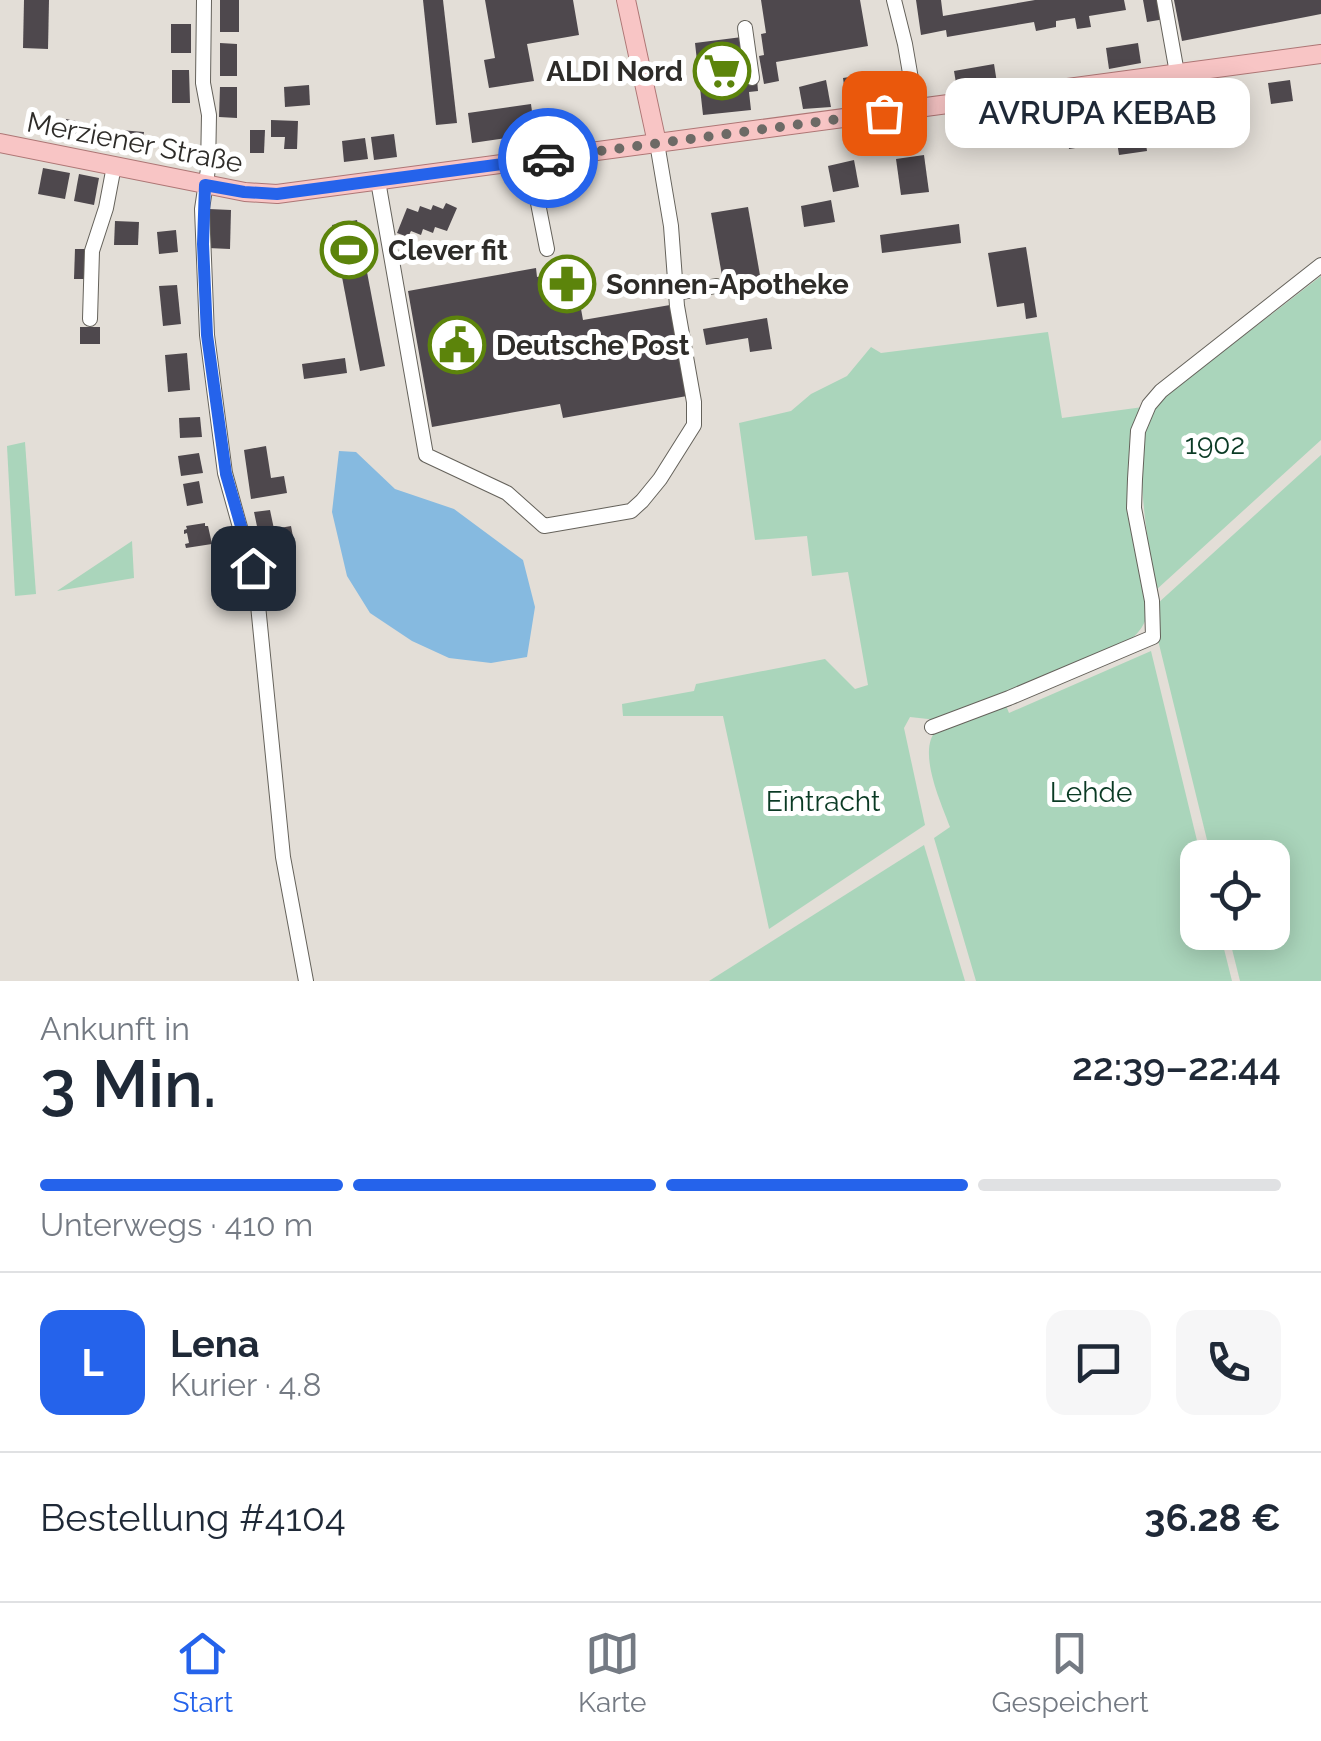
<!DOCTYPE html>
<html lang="de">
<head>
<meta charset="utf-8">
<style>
	:root { --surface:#fff; --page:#f6f6f7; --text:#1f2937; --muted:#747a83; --line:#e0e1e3; --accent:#2563eb }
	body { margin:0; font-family:Raleway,sans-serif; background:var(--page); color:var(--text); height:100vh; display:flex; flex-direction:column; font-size:38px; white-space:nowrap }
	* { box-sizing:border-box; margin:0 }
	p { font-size:32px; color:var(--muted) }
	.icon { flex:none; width:55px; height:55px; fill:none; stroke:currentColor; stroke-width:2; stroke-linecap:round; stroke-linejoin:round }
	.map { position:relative; height:981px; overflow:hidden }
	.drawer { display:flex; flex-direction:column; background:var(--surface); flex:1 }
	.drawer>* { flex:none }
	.buttons { position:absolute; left:1180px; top:840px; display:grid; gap:20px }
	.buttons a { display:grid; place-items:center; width:110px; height:110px; border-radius:20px; background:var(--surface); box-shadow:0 5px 25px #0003; font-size:50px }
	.pin { position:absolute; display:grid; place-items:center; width:85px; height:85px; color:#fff; margin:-42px; border-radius:20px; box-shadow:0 5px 15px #0006 }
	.courier { position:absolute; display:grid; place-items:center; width:100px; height:100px; margin:-50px; border:8px solid #2563eb; border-radius:50%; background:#fff; color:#222; box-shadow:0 2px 12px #0007 }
	.bubble { position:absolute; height:70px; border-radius:20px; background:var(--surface); box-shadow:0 5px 25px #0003; font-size:32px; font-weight:600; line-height:70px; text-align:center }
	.head em { font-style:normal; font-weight:600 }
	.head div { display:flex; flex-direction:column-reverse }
	.head { display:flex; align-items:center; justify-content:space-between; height:170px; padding:0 40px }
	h1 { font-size:65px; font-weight:600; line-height:75px }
	.bar { display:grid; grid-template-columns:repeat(4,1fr); gap:15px 10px; align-content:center; height:120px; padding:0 40px }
	.bar i { height:12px; border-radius:8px; background:var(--line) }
	.bar .active { background:var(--accent) }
	.bar p { grid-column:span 4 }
	.line { display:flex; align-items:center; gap:25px; padding:0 40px; border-top:2px solid var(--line) }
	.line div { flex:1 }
	.round { display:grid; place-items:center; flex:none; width:105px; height:105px; border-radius:20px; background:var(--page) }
	.tabs { display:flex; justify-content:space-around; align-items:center; height:140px; border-top:2px solid var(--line); background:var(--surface); font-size:28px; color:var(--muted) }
	.tabs a { display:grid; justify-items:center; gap:5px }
	.tabs .active { color:var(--accent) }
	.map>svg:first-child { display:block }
</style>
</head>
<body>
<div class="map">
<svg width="1321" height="981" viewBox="0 0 1321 981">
	<rect width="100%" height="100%" fill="#e3ded7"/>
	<g fill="#aad5bb">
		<path d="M1321 276V440L1156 590C1149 547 1128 443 1156 406 1159 402 1163 399 1167 395Z"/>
		<path d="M1048 332 1062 418 1143 407 1134 431 1149 607C1146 626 1138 634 1123 646L937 720 910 717 904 728 925 825 769 929 723 716H623L622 704 694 691 696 684 825 659 855 689 868 685 848 572 812 576 807 536 755 540 739 423 791 411 811 394 847 376 871 347 881 353Z"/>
		<polygon points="25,442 36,594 15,596 7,446"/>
		<polygon points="1321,455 1321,981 1240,981 1228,933 1272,932 1272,858 1211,857 1212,849 1208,844 1157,636 1157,604"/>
		<polygon points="132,541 134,578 57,591"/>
		<path d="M1151 651 1201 857 1198 858V932L1220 933 1232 981H976L934 838 950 827C942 805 915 748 938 729 948 720 989 709 1005 703L1009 713Z"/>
		<polygon points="924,845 965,981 709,981"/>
	</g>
	<polygon fill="#86bae0" points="339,451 356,452 395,489 454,509 523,560 535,607 527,657 491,663 449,658 412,641 370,613 347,576 332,512"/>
	<g fill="#4e484d">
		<polygon points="24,0 49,0 48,49 23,48"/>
		<rect x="220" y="0" width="19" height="32"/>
		<polygon points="423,0 443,0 457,123 436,125"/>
		<polygon points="485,0 573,0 579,35 527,44 534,81 489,88 484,60 495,58"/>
		<polygon points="761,0 860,0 868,46 776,62 779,81 764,84 759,56 764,55 761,34 766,33"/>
		<polygon points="916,0 941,0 943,16 1035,0 1124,0 1126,10 1089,16 1091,27 1077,29 1075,18 1056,21 1056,27 1036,31 1034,22 947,37 946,30 921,35"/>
		<polygon points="1143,0 1161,0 1165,19 1147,22"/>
		<polygon points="1174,0 1321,0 1321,14 1182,41"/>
		<rect x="171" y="24" width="20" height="29"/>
		<polygon points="742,37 757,79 758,91 749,92 751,110 703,115 695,43"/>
		<polygon points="220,43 237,44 237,76 220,76"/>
		<polygon points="1138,43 1141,63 1109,69 1106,48"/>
		<polygon points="994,64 997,83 957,89 954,71"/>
		<polygon points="172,70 189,70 190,103 172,103"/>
		<polygon points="882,73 886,100 873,102 872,100 847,106 843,78 856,76 857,79"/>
		<polygon points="826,80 831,107 803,109 799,87"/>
		<polygon points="1290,80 1293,101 1271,104 1268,83"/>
		<polygon points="309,85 310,105 285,107 284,87"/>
		<polygon points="1242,86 1245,107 1209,113 1208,109 1192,112 1189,94"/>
		<polygon points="220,87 237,87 237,118 219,117"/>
		<polygon points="531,104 535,134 472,143 468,113"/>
		<polygon points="1133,112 1137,137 1145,136 1147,151 1119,155 1113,115"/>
		<polygon points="66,119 100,126 96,146 62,139"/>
		<polygon points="271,120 298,121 297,149 284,149 285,137 271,137"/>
		<polygon points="1084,120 1088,146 1069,149 1066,122"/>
		<polygon points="1190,120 1192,135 1169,139 1166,124"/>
		<polygon points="120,130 144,132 141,154 118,151"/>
		<polygon points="250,130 265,130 264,153 250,153"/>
		<polygon points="394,134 397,157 374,160 371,137"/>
		<polygon points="365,138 368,159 344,162 342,141"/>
		<polygon points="924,155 929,192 901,195 896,159"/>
		<polygon points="854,160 859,187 833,192 828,166"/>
		<polygon points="43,168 70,173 65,199 38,194"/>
		<polygon points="79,174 99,178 94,205 74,201"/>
		<polygon points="831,200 835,222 804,227 801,206"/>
		<polygon points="446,203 457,208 447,231 435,227 433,233 423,229 421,235 411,231 408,237 397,233 407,208 418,212 420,206 431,210 433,205 443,209"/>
		<polygon points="748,207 761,281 724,287 711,213"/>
		<polygon points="209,209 231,210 230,249 208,248"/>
		<polygon points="357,220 385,366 360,371 332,225"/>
		<polygon points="115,221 139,222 138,245 114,245"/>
		<polygon points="959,224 961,243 882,253 880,235"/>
		<polygon points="176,230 178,252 159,254 157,232"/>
		<polygon points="1026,247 1037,317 1026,319 1024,303 997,307 988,253"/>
		<polygon points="75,249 86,249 85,279 74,279"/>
		<polygon points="536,268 537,277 574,270 583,320 670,305 687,396 563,418 560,404 432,427 408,291"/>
		<polygon points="177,285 181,324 163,326 159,286"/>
		<polygon points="767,318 772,349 750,352 748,338 706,345 703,329"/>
		<rect x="80" y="327" width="20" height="17"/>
		<polygon points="187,353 190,390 168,392 165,355"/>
		<polygon points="345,358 347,373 304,379 302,364"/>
		<polygon points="200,417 202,437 180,438 179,418"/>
		<polygon points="266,446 271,478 284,476 287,493 251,499 244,450"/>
		<polygon points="199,453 203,473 181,476 178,456"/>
		<polygon points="199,481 203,503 187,506 183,484"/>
		<polygon points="270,510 274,529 291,526 296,553 267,558 262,530 258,531 254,512"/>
		<polygon points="205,523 205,526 208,526 212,544 186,548 185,544 189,543 187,533 184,534 184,530 187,529 186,526"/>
	</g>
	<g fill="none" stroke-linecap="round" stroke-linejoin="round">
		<g stroke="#65625b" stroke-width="16">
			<g id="minor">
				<polyline points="204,0 203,83 209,115 208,169 202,209 207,335 225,473 256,585 283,857 306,981"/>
				<polyline points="894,0 905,44 916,108"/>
				<polyline points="1164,0 1177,73"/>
				<polyline points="745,28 752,78"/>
				<polyline points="378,181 426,455 507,493 544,526 631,511 642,501 660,479 694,425 694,402 677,306 671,226 657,143"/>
				<polyline points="535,188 547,249"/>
				<polyline points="677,293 716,286"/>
				<polyline points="90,319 92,251 106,208 114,166"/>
				<polyline points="932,727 1009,698 1153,637 1152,601 1134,508 1135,479 1138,431 1149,405 1161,391 1321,265"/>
			</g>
		</g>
		<g stroke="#ae7675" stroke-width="20">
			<g id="major">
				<polyline points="626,0 657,143"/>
				<polyline points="0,143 245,192 277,194 1321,54"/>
			</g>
		</g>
		<use href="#minor" stroke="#fff" stroke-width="14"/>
		<use href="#major" stroke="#f8c5c5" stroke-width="18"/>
	</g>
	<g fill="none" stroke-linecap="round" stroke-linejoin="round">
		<polyline stroke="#6d6a66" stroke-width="10" stroke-dasharray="0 18" points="548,158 884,113"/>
		<polyline stroke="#2563eb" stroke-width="12" points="253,568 226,474 207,335 203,244 205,185 244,192 277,194 548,158"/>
	</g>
	<defs>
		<g id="supermarket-ring" transform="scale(2.875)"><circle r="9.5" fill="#fff" stroke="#5c840b" stroke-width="1.5"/><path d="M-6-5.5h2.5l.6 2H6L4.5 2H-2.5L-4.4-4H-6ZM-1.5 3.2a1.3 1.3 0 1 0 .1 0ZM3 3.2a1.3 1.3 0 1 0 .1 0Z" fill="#5c840b"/></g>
		<g id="stadium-ring" transform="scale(2.875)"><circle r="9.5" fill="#fff" stroke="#5c840b" stroke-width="1.5"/><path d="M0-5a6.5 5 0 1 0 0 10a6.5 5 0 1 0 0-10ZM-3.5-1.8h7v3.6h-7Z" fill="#5c840b"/></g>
		<g id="pharmacy-ring" transform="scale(2.875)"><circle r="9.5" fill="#fff" stroke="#5c840b" stroke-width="1.5"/><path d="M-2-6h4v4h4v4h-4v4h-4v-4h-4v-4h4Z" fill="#5c840b"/></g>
		<g id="civic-ring" transform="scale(2.875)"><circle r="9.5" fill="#fff" stroke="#5c840b" stroke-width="1.5"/><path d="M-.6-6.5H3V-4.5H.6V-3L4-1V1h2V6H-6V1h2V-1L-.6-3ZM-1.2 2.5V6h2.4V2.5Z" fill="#5c840b"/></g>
	</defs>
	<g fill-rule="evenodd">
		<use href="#supermarket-ring" x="722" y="71"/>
		<use href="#stadium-ring" x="349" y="250"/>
		<use href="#pharmacy-ring" x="567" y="284"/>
		<use href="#civic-ring" x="457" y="345"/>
	</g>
	<g text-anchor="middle" stroke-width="10" stroke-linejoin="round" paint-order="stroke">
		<g font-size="28" font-weight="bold" fill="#2e2c29" stroke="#fff" text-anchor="start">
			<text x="683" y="81" text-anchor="end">ALDI Nord</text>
			<text x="388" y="260">Clever fit</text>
			<text x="606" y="294">Sonnen-Apotheke</text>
			<text x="496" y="355">Deutsche Post</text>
		</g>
		<g font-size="28" fill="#2e2c29" stroke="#fff">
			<text transform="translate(135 142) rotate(11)" y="10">Merziener Straße</text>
		</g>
		<g font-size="28" fill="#0a3a24" stroke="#fff">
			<text x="1215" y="454">1902</text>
			<text x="1091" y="802">Lehde</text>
			<text x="823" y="811">Eintracht</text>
		</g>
	</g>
</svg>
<div class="buttons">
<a><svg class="icon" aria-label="locate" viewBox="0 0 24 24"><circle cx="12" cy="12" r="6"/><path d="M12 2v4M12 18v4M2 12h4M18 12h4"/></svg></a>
</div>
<div class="pin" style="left:884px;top:113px;background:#ea580c"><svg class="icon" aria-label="bag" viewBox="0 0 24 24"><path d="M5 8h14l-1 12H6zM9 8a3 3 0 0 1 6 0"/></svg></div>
<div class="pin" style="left:253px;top:568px;background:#1f2937"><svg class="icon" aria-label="home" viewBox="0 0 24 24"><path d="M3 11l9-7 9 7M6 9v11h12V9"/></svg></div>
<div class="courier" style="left:548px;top:158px"><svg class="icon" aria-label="car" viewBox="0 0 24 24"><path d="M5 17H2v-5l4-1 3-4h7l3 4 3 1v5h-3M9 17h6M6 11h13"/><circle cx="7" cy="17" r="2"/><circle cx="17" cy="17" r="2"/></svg></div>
<div class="bubble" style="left:945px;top:78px;width:305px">AVRUPA KEBAB</div>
</div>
<section class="drawer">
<div class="head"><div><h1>3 Min.</h1><p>Ankunft in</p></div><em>22:39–22:44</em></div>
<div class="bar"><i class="active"></i><i class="active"></i><i class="active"></i><i></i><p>Unterwegs · 410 m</p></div>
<div class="line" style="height:180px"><b class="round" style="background:var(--accent);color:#fff">L</b><div><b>Lena</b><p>Kurier · 4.8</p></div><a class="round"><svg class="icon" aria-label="chat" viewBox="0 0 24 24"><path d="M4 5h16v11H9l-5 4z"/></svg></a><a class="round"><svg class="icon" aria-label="phone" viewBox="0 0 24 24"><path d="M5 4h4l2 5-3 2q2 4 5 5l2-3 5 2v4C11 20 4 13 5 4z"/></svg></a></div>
<div class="line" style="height:130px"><div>Bestellung #4104</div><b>36.28 €</b></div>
</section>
<nav class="tabs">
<a class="active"><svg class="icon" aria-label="home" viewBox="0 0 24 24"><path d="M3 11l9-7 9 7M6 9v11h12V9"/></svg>Start</a>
<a><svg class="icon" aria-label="map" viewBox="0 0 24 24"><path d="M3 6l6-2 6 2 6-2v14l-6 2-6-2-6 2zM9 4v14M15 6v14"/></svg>Karte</a>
<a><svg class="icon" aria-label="saved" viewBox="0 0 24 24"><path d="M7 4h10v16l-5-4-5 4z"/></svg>Gespeichert</a>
</nav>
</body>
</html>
